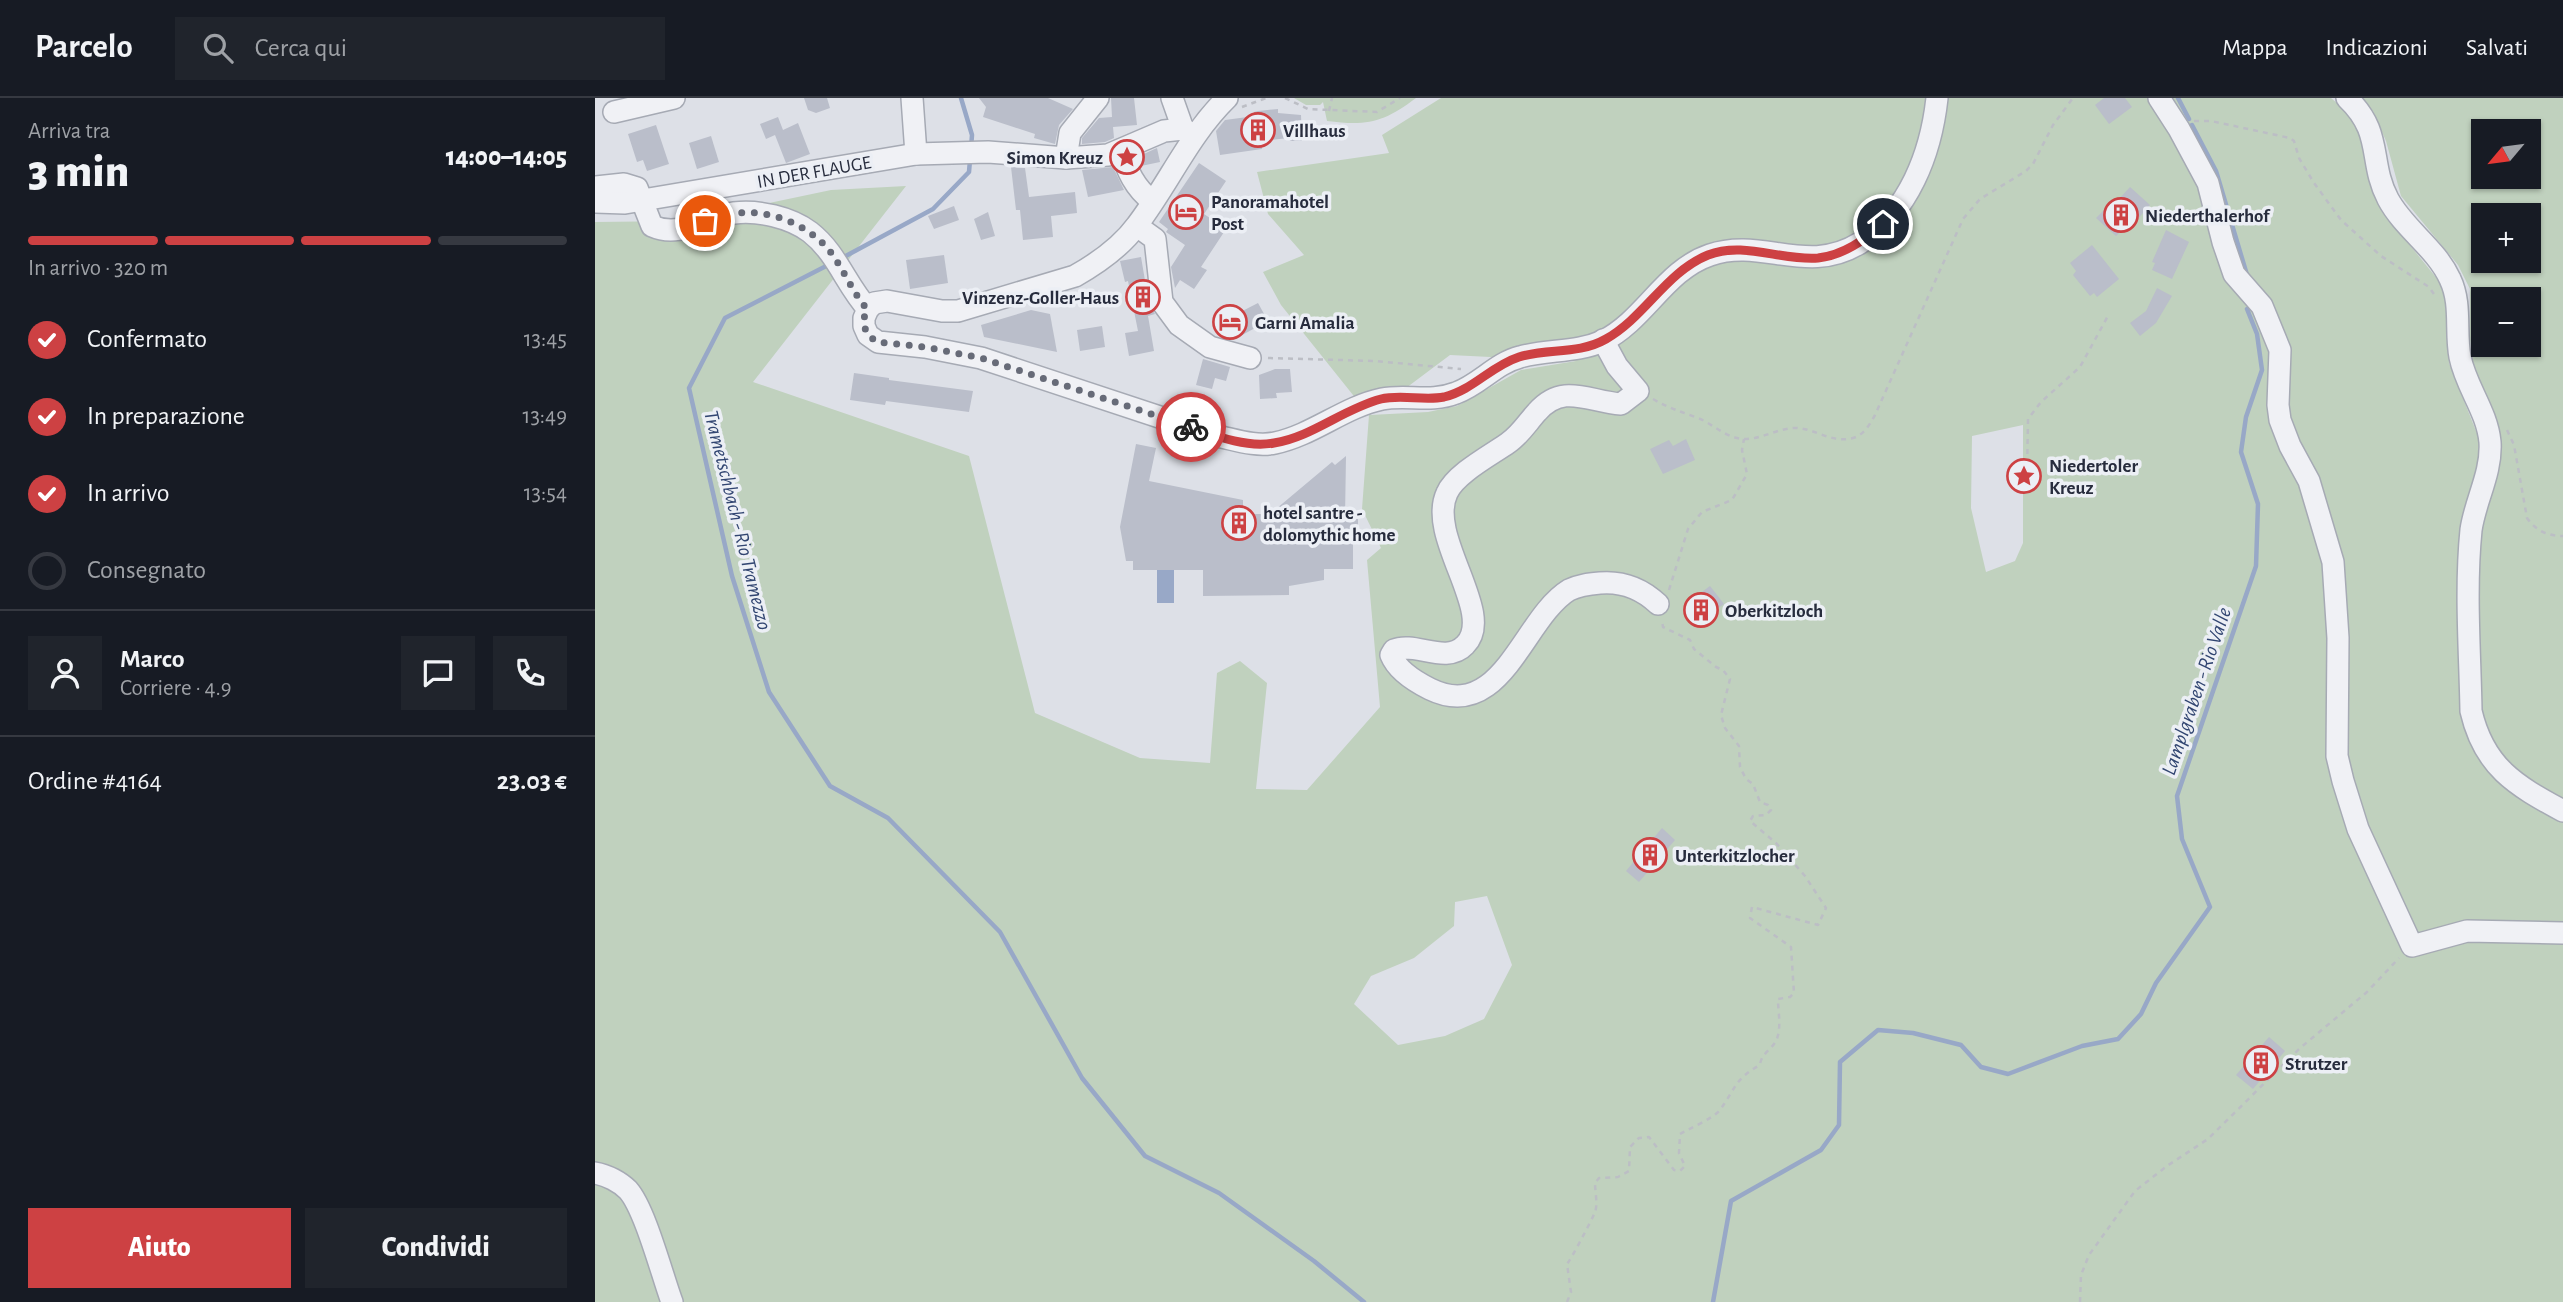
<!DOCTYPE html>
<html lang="it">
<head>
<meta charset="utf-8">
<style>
	:root { --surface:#171b24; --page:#20242c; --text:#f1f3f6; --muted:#9ea1a6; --line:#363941; --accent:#cd4143 }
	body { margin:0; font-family:"Alegreya Sans",sans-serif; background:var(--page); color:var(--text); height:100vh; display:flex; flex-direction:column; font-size:26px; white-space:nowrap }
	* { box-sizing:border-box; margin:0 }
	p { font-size:23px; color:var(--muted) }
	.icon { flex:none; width:38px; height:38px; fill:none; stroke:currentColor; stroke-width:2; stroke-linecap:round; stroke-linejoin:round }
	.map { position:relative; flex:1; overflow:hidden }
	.panel { display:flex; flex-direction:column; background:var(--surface); width:595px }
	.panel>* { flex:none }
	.needle { width:46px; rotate:241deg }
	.controls { position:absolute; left:1876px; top:21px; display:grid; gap:14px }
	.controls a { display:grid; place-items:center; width:70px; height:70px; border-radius:0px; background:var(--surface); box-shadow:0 2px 5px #0004; font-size:35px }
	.pin { position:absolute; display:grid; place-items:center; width:60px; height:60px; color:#fff; margin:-30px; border:4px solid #fff; border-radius:50%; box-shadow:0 2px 7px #0007 }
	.courier { position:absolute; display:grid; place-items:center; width:70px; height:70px; margin:-35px; border:5px solid #cd4143; border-radius:50%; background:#fff; color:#222; box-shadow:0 2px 9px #0007 }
	.head em { font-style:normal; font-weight:800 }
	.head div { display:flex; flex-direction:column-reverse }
	.head { display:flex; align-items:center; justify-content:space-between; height:119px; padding:0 28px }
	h1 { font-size:46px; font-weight:800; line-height:52px }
	.bar { display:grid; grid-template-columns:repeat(4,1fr); gap:10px 7px; align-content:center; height:84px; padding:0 28px }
	.bar i { height:9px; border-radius:5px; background:var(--line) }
	.bar .current { background:var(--accent) }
	.bar p { grid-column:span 4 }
	.line { display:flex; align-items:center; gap:18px; padding:0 28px; border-top:2px solid var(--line) }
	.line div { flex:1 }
	.round { display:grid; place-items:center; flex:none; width:74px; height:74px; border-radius:0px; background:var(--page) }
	ol { padding:0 28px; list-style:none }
	li { display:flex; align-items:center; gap:21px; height:77px }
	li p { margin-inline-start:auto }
	li .icon { padding:7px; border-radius:50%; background:var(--accent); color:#fff; stroke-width:4 }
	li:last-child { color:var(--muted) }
	li i { width:38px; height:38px; border:4px solid var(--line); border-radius:50% }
	.cta { display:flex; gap:14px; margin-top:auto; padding:14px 28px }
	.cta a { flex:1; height:80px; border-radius:0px; background:var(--accent); color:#fff; font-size:28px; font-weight:800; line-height:80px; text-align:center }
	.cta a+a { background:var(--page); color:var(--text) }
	header { display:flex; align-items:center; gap:42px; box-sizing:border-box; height:98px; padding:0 35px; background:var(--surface); border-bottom:2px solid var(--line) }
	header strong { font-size:33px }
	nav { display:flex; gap:38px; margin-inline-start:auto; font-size:24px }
	.search { width:490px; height:63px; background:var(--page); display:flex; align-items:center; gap:18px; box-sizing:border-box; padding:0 24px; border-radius:0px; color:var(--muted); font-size:26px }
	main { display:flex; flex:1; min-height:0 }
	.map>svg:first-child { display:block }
</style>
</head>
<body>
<header>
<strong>Parcelo</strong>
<div class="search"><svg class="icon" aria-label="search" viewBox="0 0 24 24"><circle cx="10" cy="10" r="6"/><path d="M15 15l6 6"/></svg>Cerca qui</div>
<nav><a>Mappa</a><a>Indicazioni</a><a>Salvati</a></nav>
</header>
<main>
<section class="panel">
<div class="head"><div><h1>3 min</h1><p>Arriva tra</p></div><em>14:00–14:05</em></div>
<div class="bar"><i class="current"></i><i class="current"></i><i class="current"></i><i></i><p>In arrivo · 320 m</p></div>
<ol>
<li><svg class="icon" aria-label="check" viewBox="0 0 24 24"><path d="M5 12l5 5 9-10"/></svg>Confermato<p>13:45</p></li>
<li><svg class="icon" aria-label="check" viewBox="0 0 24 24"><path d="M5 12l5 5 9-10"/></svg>In preparazione<p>13:49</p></li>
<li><svg class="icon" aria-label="check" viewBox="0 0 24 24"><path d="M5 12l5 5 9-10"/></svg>In arrivo<p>13:54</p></li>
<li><i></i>Consegnato</li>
</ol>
<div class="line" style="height:126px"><a class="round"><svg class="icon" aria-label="person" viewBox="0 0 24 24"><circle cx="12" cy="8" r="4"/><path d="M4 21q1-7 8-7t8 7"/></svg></a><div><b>Marco</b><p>Corriere · 4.9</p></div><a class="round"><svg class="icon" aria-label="chat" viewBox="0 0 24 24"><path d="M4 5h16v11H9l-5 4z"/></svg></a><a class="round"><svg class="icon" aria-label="phone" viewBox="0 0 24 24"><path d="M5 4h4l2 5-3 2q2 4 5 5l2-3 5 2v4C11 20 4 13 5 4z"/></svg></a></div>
<div class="line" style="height:91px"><div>Ordine #4164</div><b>23.03 €</b></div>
<div class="cta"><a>Aiuto</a><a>Condividi</a></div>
</section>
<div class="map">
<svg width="1968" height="1204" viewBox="0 0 1968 1204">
	<rect width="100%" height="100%" fill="#dde0e7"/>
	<g fill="#c0d1be" fill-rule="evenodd">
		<path d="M699 0H821C788 25 772 28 732 23L728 4 725 7H711Z"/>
		<path d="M846 0H1736L1756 17 1765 35 1792 119 1844 183 1851 203 1854 265 1883 338 1902 330 1878 266 1875 242V191L1863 167 1806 98 1791 43 1778 13 1767 0H1968V1204H0V124L88 123 236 92 311 88 158 284 374 358 440 615 545 660 615 665 622 575 645 563 672 585 661 691 712 692 785 609 772 462 786 450 767 411 774 317 686 207 668 174 709 157 673 116 662 74 794 55 787 37ZM1888 33H1934V79H1888ZM1888 117H1934V163H1888ZM1888 201H1934V247H1888ZM855 257 980 263H981L926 272 862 308 833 314 775 317ZM1428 327V445L1420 463 1391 474 1376 410 1377 338ZM892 798 917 867 889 921 850 938 803 947 759 906 776 878 819 860 859 828 860 804Z"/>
	</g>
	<rect fill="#98a8c7" x="562" y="465" width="17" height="40"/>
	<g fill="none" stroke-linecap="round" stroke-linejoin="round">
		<g stroke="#98a8c7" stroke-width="4.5">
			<polyline points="366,0 377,37 376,50"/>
			<polyline points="1583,0 1594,21"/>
			<polyline points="1597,27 1621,73 1652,177"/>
			<polyline points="247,160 338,111 374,74 375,62"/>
			<polyline points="237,165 130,220 94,290 137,478 174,594 235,688 293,720 405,834 487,980 550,1058 624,1095 719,1163 769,1204"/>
			<polyline points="1118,1204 1136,1103 1226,1052 1244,1027 1245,964 1283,932 1318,935 1366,947 1386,969 1413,976 1487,948 1523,941 1546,916 1561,885 1615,809 1587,741 1582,698 1661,468 1663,406 1646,354 1651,319 1667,272 1662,236 1652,211"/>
		</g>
	</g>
	<g fill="#babeca">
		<polygon points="209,0 232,0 235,10 221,15 213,12"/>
		<polygon points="384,0 453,0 478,11 464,27 460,46 439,40 440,36 388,19 391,9"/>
		<polygon points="516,0 539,0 542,27 518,29 519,40 510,44 487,46 487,40 504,20 517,19"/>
		<polygon points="1509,0 1530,0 1537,9 1514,26 1500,7"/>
		<polygon points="683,11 683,15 706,17 707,43 695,43 694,40 666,43 667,51 625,57 621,33 630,22 660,18 659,14 663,13"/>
		<polygon points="183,19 188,32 203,25 215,56 191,65 180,37 171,41 165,26"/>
		<polygon points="61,27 74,66 52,73 48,62 42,64 33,36"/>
		<polygon points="116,38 124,64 102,71 94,45"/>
		<polygon points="562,50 565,64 546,68 542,59"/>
		<polygon points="604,65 631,83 609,116 631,131 606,169 612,172 599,191 585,182 580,190 576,169 590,147 571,134 573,131 564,124"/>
		<polygon points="416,69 430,70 434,99 480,94 482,115 456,118 458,139 428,142 425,112 421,112"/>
		<polygon points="518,69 529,92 493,99 487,72"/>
		<polygon points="1535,89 1555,107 1534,131 1531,128 1521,138 1501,120 1511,110 1513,113"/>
		<polygon points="359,108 364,122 339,131 333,118"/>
		<polygon points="393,114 400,138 386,142 379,121"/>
		<polygon points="1571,132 1594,144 1577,181 1557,172 1560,165 1557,164"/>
		<polygon points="1497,147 1524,181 1502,199 1499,195 1495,198 1478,177 1481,173 1475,165"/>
		<polygon points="349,157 353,185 315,191 311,162"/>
		<polygon points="546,159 554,206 560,216 553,218 559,253 534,258 530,235 543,233 533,183 530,184 525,163"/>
		<polygon points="1562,190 1577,198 1561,225 1545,238 1535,225 1551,213"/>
		<polygon points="663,205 673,223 638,242 629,239 622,226"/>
		<polygon points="436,212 455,216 462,254 389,239 386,227"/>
		<polygon points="507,228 510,249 485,253 482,232"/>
		<polygon points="608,261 635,269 631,283 620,280 617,291 601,287"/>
		<polygon points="680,271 695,271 697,294 681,295 682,300 665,301 664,277"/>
		<polygon points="259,275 294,280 294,282 378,293 374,314 291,303 290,307 255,302"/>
		<polygon points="1091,341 1100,362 1068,376 1055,351 1074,342 1078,348"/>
		<polygon points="541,346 561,350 554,383 648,402 648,416 675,416 737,364 740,367 751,358 750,420 763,420 763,434 758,434 758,471 729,471 729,482 694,488 694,497 608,498 608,472 538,472 538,463 531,463 525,429"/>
		<polygon points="1115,488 1129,506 1102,525 1089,507"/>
		<polygon points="1067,730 1080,742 1044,784 1031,773"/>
		<polygon points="1674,939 1690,953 1658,991 1641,977"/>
	</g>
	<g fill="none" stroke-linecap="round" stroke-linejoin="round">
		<g stroke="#a6aab4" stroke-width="24">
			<g id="minor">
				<polyline points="317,0 321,56"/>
				<polyline points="577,0 588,31"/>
				<path d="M632 0C594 37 574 85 542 127 526 149 503 165 480 178L363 213H347L292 203 279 205 273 211 269 220V228L273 237 283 244 330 249 386 260 622 338C641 342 661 349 680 345 718 337 749 309 787 301 811 296 836 305 861 295 884 287 901 265 925 259 953 251 981 255 1008 243 1050 222 1070 172 1115 157 1167 139 1212 178 1265 145 1314 114 1336 55 1342 0"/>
				<polyline points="1564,0 1584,31 1613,85 1628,144 1639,176 1667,208 1685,252 1683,307 1685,322 1695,348 1714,383 1738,464 1743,540 1742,658 1748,683 1763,731 1817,848 1872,833 1968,835"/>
				<path d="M1752 0C1789 35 1773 63 1793 101 1809 131 1841 150 1855 181 1867 206 1860 233 1865 259 1871 289 1892 313 1895 344 1897 375 1880 403 1876 432 1870 492 1875 554 1876 613 1889 669 1920 687 1968 713"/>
				<polyline points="19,14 79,0"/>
				<path d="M526 52C532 73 540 90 557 103"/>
				<polyline points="471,60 475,35 503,0"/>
				<path d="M0 89 29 86 42 90 57 128C86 141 109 119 139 115 163 112 195 119 215 134 242 155 251 187 273 211"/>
				<polyline points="0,104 30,105 321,56 393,54 471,60 513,57 569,33 588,31 599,37"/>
				<polyline points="542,128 560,141 567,204 584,227 615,249 655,260"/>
				<path d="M1008 242 1022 268 1043 293 1026 306C994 304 968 284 942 314 932 325 925 337 913 345 896 357 860 376 852 395 831 439 902 516 870 547 851 567 820 543 799 552L796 557C802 572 821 584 835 591 907 626 928 520 974 492 984 487 994 486 1005 485 1028 483 1047 491 1063 506"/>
				<path d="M0 1075C12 1077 25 1084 33 1092 50 1111 67 1177 77 1204"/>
			</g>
		</g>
		<g stroke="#bcbec5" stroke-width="2.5" stroke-dasharray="5 5" stroke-linecap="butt">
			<polyline points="690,0 713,11 782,14 805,0"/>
			<polyline points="647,9 671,0"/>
			<polyline points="734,13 737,0"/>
			<polyline points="1599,23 1616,23 1695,40 1699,43 1704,60 1719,85 1746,122 1786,158 1834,189 1841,199"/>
			<polyline points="673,260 780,263 866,271"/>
			<path d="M1058 301C1073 310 1087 314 1103 320 1116 325 1128 337 1142 340 1161 345 1181 330 1200 330 1220 330 1237 346 1258 340 1269 337 1275 326 1280 317L1368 121 1385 101 1431 73 1438 66 1458 27 1478 0"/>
			<path d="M1912 332 1919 347 1932 420C1941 433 1953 438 1968 438"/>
			<polyline points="1432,376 1433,321 1446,304 1485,269 1514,216"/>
			<polyline points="1074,492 1093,431 1107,414 1137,402 1152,376 1147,352 1149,341"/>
			<path d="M972 1204 976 1194 972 1166C975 1163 998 1120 1000 1114 1003 1106 1000 1094 1000 1085L1004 1080 1023 1079 1034 1073 1035 1049 1044 1040 1054 1039 1079 1072 1085 1073 1090 1068 1084 1055 1085 1036C1095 1030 1117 1021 1124 1013 1141 991 1138 982 1165 967 1166 956 1176 952 1181 943 1187 930 1183 914 1183 901L1195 899 1199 895 1196 849 1155 820 1157 809 1223 827 1231 810 1210 778 1181 745 1155 723 1158 718 1171 717 1176 712 1173 707 1165 704 1158 686 1151 681 1145 669 1144 648 1130 630 1126 617 1135 581 1128 572 1121 569 1099 551 1095 542 1068 529 1067 523"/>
			<polyline points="1485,1204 1486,1177 1494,1157 1540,1093 1572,1068 1613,1041 1704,951 1772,894 1804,860"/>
		</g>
		<use href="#minor" stroke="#f0f1f5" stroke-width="21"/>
	</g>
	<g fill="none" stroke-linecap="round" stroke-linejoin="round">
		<path stroke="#676b78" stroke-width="7" stroke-dasharray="0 12.6" d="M110 123C119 121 128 117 136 116 172 109 216 127 237 156 250 174 258 195 272 211L269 220V228L273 237 282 244 330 249 386 260 596 329"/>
		<path stroke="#cd4143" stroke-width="9" d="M596 329C621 338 651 350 679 345 717 339 748 311 786 301 806 296 829 303 849 299 878 292 896 268 924 259 953 250 983 257 1011 241 1050 219 1071 174 1113 157 1149 143 1186 163 1223 160 1249 157 1269 142 1288 126"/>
	</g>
	<defs>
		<g id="building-ring" transform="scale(1.75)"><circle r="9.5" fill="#eceff5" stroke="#cd4143" stroke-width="1.5"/><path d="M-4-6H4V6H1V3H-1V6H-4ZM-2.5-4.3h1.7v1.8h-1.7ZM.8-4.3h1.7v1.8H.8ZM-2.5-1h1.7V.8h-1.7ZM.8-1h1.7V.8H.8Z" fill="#cd4143"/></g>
		<g id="sight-ring" transform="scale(1.75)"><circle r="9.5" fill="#eceff5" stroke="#cd4143" stroke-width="1.5"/><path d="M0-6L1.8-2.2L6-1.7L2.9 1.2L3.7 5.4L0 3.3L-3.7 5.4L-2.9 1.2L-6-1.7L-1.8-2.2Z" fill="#cd4143"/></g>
		<g id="hotel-ring" transform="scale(1.75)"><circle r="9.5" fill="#eceff5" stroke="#cd4143" stroke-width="1.5"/><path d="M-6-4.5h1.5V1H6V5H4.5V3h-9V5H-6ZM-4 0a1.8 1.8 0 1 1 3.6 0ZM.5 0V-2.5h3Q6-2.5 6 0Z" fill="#cd4143"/></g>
	</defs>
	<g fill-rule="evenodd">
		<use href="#building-ring" x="663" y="32"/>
		<use href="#sight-ring" x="532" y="59"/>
		<use href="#hotel-ring" x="591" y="114"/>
		<use href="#building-ring" x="1526" y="117"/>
		<use href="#building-ring" x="548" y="199"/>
		<use href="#hotel-ring" x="635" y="224"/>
		<use href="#sight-ring" x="1429" y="378"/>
		<use href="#building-ring" x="644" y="425"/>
		<use href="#building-ring" x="1106" y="512"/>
		<use href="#building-ring" x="1055" y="757"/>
		<use href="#building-ring" x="1666" y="965"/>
	</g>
	<g text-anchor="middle" stroke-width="7" stroke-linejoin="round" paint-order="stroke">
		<g font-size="19" font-weight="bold" fill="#272c3d" stroke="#eceff5" text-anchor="start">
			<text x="688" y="39">Villhaus</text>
			<text x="508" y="66" text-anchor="end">Simon Kreuz</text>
			<text x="616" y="110">Panoramahotel<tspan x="616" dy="22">Post</tspan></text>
			<text x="1550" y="124">Niederthalerhof</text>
			<text x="524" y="206" text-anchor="end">Vinzenz-Goller-Haus</text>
			<text x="660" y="231">Garni Amalia</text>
			<text x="1454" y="374">Niedertoler<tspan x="1454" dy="22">Kreuz</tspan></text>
			<text x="668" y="421">hotel santre -<tspan x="668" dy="22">dolomythic home</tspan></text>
			<text x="1130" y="519">Oberkitzloch</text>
			<text x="1080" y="764">Unterkitzlocher</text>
			<text x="1690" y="972">Strutzer</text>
		</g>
		<g font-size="19" fill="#272c3d" stroke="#eceff5">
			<text transform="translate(219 73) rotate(-10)" y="7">IN DER FLAUGE</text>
		</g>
		<g font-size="21" font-style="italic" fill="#314571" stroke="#eceff5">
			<text transform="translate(143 422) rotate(76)" y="7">Trametschbach - Rio Tramezzo</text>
			<text transform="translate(1601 593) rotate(-71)" y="7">Lamplgraben - Rio Valle</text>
		</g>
	</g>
</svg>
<div class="controls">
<a><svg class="needle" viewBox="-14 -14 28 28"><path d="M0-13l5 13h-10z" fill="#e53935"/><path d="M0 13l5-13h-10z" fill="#9ea1a6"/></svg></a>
<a>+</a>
<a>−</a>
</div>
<div class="pin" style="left:110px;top:123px;background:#ea580c"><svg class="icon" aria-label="bag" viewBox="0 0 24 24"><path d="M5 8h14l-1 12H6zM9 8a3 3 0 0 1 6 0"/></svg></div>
<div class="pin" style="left:1288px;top:126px;background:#1f2937"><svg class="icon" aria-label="home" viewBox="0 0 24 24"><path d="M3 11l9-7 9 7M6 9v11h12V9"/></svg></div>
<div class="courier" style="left:596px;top:329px"><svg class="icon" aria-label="bike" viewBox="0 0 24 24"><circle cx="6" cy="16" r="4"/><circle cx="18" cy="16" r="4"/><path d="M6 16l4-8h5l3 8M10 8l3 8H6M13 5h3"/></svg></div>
</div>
</main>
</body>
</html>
